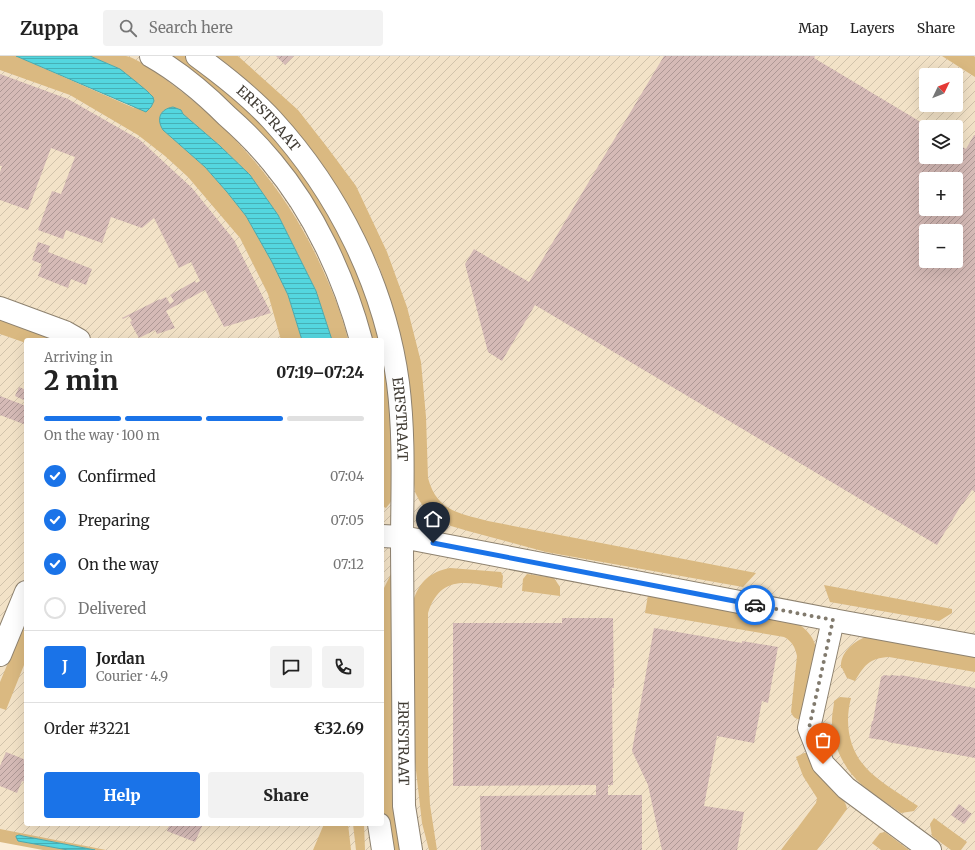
<!DOCTYPE html>
<html lang="en">
<head>
<meta charset="utf-8">
<style>
	:root { --surface:#fff; --page:#f2f2f2; --text:#222; --muted:#767676; --line:#e0e0e0; --accent:#1a73e8 }
	body { margin:0; font-family:Merriweather,serif; background:var(--page); color:var(--text); height:100vh; display:flex; flex-direction:column; font-size:15px; white-space:nowrap }
	* { box-sizing:border-box; margin:0 }
	p { font-size:13px; color:var(--muted) }
	.icon { flex:none; width:22px; height:22px; fill:none; stroke:currentColor; stroke-width:2; stroke-linecap:round; stroke-linejoin:round }
	.map { position:relative; flex:1; overflow:hidden }
	.side { position:absolute; left:24px; top:282px; width:360px; height:488px; display:flex; flex-direction:column; background:var(--surface); border-radius:4px; box-shadow:0 4px 16px #0002 }
	.side>* { flex:none }
	.needle { width:26px; rotate:47deg }
	.controls { position:absolute; left:919px; top:12px; display:grid; gap:8px }
	.controls a { display:grid; place-items:center; width:44px; height:44px; border-radius:4px; background:var(--surface); box-shadow:0 4px 16px #0002; font-size:20px }
	.pin { position:absolute; display:grid; place-items:center; width:34px; height:34px; color:#fff; margin:-41px -17px; border-radius:50% 50% 50% 0; rotate:-45deg; box-shadow:0 0 4px #0007 }
	.pin .icon { rotate:45deg }
	.courier { position:absolute; display:grid; place-items:center; width:40px; height:40px; margin:-20px; border:3px solid #1a73e8; border-radius:50%; background:#fff; color:#222; box-shadow:0 1px 5px #0007 }
	.overview em { font-style:normal; font-weight:800 }
	.overview div { display:flex; flex-direction:column-reverse }
	.overview { display:flex; align-items:center; justify-content:space-between; height:68px; padding:0 20px }
	h1 { font-size:26px; font-weight:800; line-height:30px }
	.bar { display:grid; grid-template-columns:repeat(4,1fr); gap:6px 4px; align-content:center; height:48px; padding:0 20px }
	.bar i { height:5px; border-radius:3px; background:var(--line) }
	.bar .on { background:var(--accent) }
	.bar p { grid-column:span 4 }
	.line { display:flex; align-items:center; gap:10px; padding:0 20px; border-top:1px solid var(--line) }
	.line div { flex:1 }
	.round { display:grid; place-items:center; flex:none; width:42px; height:42px; border-radius:4px; background:var(--page) }
	ol { padding:0 20px; list-style:none }
	li { display:flex; align-items:center; gap:12px; height:44px }
	li p { margin-inline-start:auto }
	li .icon { padding:4px; border-radius:50%; background:var(--accent); color:#fff; stroke-width:4 }
	li:last-child { color:var(--muted) }
	li i { width:22px; height:22px; border:2px solid var(--line); border-radius:50% }
	.button { display:flex; gap:8px; margin-top:auto; padding:8px 20px }
	.button a { flex:1; height:46px; border-radius:4px; background:var(--accent); color:#fff; font-size:16px; font-weight:800; line-height:46px; text-align:center }
	.button a+a { background:var(--page); color:var(--text) }
	header { display:flex; align-items:center; gap:24px; box-sizing:border-box; height:56px; padding:0 20px; background:var(--surface); border-bottom:1px solid var(--line) }
	header strong { font-size:19px }
	nav { display:flex; gap:22px; margin-inline-start:auto; font-size:14px }
	.search { width:280px; height:36px; background:var(--page); display:flex; align-items:center; gap:10px; box-sizing:border-box; padding:0 14px; border-radius:4px; color:var(--muted); font-size:15px }
	.map>svg:first-child { display:block }
</style>
</head>
<body>
<header>
<strong>Zuppa</strong>
<div class="search"><svg class="icon" aria-label="search" viewBox="0 0 24 24"><circle cx="10" cy="10" r="6"/><path d="M15 15l6 6"/></svg>Search here</div>
<nav><a>Map</a><a>Layers</a><a>Share</a></nav>
</header>
<div class="map">
<svg width="975" height="794" viewBox="0 0 975 794">
	<defs>
		<pattern id="industrial-furrows" width="10" height="10" patternUnits="userSpaceOnUse"><rect width="10" height="10" fill="#f2e2c7"/><path d="M-1 1l2-2M0 10L10 0M9 11l2-2" fill="none" stroke="#d1c3ab"/></pattern>
		<pattern id="water-rules" width="6" height="5" patternUnits="userSpaceOnUse"><rect width="6" height="5" fill="#54d6df"/><path d="M0 2.5h6" fill="none" stroke="#47afb5"/></pattern>
		<pattern id="building-hatch" width="6" height="6" patternUnits="userSpaceOnUse"><rect width="6" height="6" fill="#d5bab6"/><path d="M-1 1l2-2M0 6l6-6M5 7l2-2" fill="none" stroke="#ae9895"/></pattern>
	</defs>
	<rect width="100%" height="100%" fill="#fbeed9"/>
	<path fill="url(#industrial-furrows)" fill-rule="evenodd" d="M0 0H975V794H69L0 784ZM926 19H956V49H926ZM926 71H956V101H926ZM926 123H956V153H926ZM926 175H956V205H926ZM26 284H382V768H26Z"/>
	<g fill="#dab981">
		<path d="M0 0H16L134 52 120 13 90 0C101 0 116 0 126 0 136 1 164 22 173 29 240 79 293 143 326 221 335 241 343 262 348 284H332L316 235 278 159 250 119 220 90 183 58 181 54 163 74 205 111 227 136 246 160 272 206 288 239 302 284H281L268 238 240 182 188 121 165 100 138 79 70 39 0 14Z"/>
		<path d="M172 0H188L243 45 266 67 284 86 307 115 334 160 352 192 368 234 379 269 388 309 394 355 396 411 395 438 390 447 386 452 384 451 382 448V284H366C363 272 360 260 356 249 334 182 298 120 248 70 233 55 216 42 200 28 190 19 179 11 172 0Z"/>
		<path d="M217 0H238L298 54 327 91 356 130 387 196 407 251 421 306 426 361 428 422C437 455 458 457 488 465L756 517 743 531 546 496 468 475 451 470 434 459 425 453 419 444 415 436 414 428 412 359 404 304 394 256 379 210 349 151 325 112 309 90 285 62 256 32Z"/>
		<polygon points="942,0 974,0 975,1 975,21"/>
		<polygon points="0,261 60,284 26,284 26,287 0,278"/>
		<path d="M450 512 501 516 503 520 502 532C469 527 441 517 428 557V710L430 749 437 794H429L422 767 415 706 413 545C420 525 430 516 450 512Z"/>
		<polygon points="393,514 405,794 390,794 383,762 382,739 382,554 384,532"/>
		<polygon points="527,518 554,522 560,531 560,540 522,535 523,523"/>
		<polygon points="824,529 952,553 952,557 939,565 830,546"/>
		<path d="M648 539 795 566C807 573 814 581 817 595L804 664C797 664 793 662 791 656L797 600C795 591 792 585 784 581L645 557Z"/>
		<polygon points="26,565 26,604 6,654 0,652 0,626 25,566"/>
		<path d="M865 581 975 597V616L889 601C869 602 864 610 855 625L847 622 842 612H841C840 597 852 587 865 581Z"/>
		<path d="M840 641 851 642C844 669 849 696 870 716 883 728 903 740 918 750L914 755 901 757C888 748 873 738 861 728 844 713 831 687 832 663 832 657 834 651 834 645Z"/>
		<path d="M804 697H807C816 710 824 724 834 736 840 742 846 744 847 753L817 794H781L816 747 817 742 803 720 796 701Z"/>
		<polygon points="934,762 967,786 961,794 951,794 932,780 930,768"/>
		<polygon points="324,768 348,768 351,794 313,794"/>
		<polygon points="353,768 364,768 365,794 356,794"/>
		<polygon points="0,773 106,794 95,794 19,779 19,785 68,794 43,794 0,786"/>
		<polygon points="885,776 909,794 881,794 872,787 880,777"/>
	</g>
	<g fill="url(#water-rules)" stroke="#4ea8ab">
		<polygon points="16,0 90,0 120,13 135,25 147,35 153,41 154,45 151,51 146,56"/>
		<path d="M173 51 181 54 183 58 220 90 250 119 278 159 316 235 332 284H302L288 239 272 206 246 160 227 136 205 111 163 74C156 63 160 53 173 51Z"/>
		<polygon points="19,779 23,780 95,794 68,794 18,785 16,781 16,780"/>
	</g>
	<g fill="url(#building-hatch)" fill-rule="evenodd">
		<polygon points="276,0 294,0 285,9"/>
		<path d="M664 0H815L814 2 929 71H926V101H956V87L966 93 974 79H975V436L972 434 963 448H962L937 489 535 249 502 305 488 296 465 208 474 193 529 226ZM926 123H956V153H926ZM926 175H956V205H926Z"/>
		<polygon points="0,18 68,43 140,84 192,132 234,184 271,257 224,271 205,234 166,255 175,272 157,278 155,274 139,282 130,266 132,265 129,260 123,263 122,262 160,243 160,244 166,241 170,248 174,245 170,239 195,225 196,227 200,225 191,206 179,212 154,162 142,172 111,161 102,187 66,174 63,183 38,174 52,135 61,138 75,101 51,92 28,154 0,144 0,116 2,110 0,110"/>
		<polygon points="38,186 50,190 48,196 92,213 86,229 71,223 68,232 38,220 42,208 32,204"/>
		<polygon points="19,331 26,334 26,345 15,340"/>
		<polygon points="0,340 26,350 26,369 0,359"/>
		<polygon points="562,562 613,562 614,632 612,632 613,729 608,729 608,739 642,739 642,794 481,794 480,740 596,739 596,729 453,730 453,567 562,567"/>
		<polygon points="654,572 742,587 742,585 778,591 768,647 762,645 754,687 717,680 704,750 744,756 737,794 662,794 648,729 632,695"/>
		<polygon points="884,619 891,620 891,619 900,620 900,619 975,632 975,702 888,686 888,685 869,682 872,665 873,665 881,621"/>
		<polygon points="6,696 26,704 26,726 22,725 17,737 0,730 0,710"/>
		<polygon points="959,748 972,758 964,768 951,759"/>
		<polygon points="170,768 203,768 195,786 167,775"/>
	</g>
	<g fill="none" stroke-linecap="round" stroke-linejoin="round">
		<g stroke="#8e826f" stroke-width="24">
			<g id="minor">
				<path d="M151 0C179 16 204 37 227 60 243 74 258 89 272 106 314 156 344 221 361 284"/>
				<path id="s1" d="M197 0C223 19 250 40 272 64 338 136 385 230 398 327 405 382 402 436 402 491 403 577 403 664 404 750L411 794"/>
				<polyline points="0,252 65,276 79,284"/>
				<polyline points="382,480 402,481 833,564 975,590"/>
				<polyline points="833,564 809,672 823,708 846,732 930,794"/>
				<polyline points="0,599 26,536"/>
				<polyline points="379,768 383,794"/>
			</g>
		</g>
		<use href="#minor" stroke="#fff" stroke-width="22"/>
	</g>
	<g fill="none" stroke-linecap="round" stroke-linejoin="round">
		<polyline stroke="#817a6d" stroke-width="4" stroke-dasharray="0 7.2" points="755,549 833,564 809,672 823,708"/>
		<polyline stroke="#1a73e8" stroke-width="5" points="433,487 755,549"/>
	</g>
	<g text-anchor="middle" stroke-width="3" stroke-linejoin="round" paint-order="stroke">
		<g font-size="14" fill="#403b33" stroke="#fdfdfd">
			<text dy="5" stroke="none"><textPath href="#s1" startOffset="95">ERFSTRAAT</textPath></text>
			<text dy="5" stroke="none"><textPath href="#s1" startOffset="431">ERFSTRAAT</textPath></text>
			<text dy="5" stroke="none"><textPath href="#s1" startOffset="755">ERFSTRAAT</textPath></text>
		</g>
	</g>
</svg>
<div class="controls">
<a><svg class="needle" viewBox="-14 -14 28 28"><path d="M0-13l5 13h-10z" fill="#e53935"/><path d="M0 13l5-13h-10z" fill="#767676"/></svg></a>
<a><svg class="icon" aria-label="layers" viewBox="0 0 24 24"><path d="M12 4l9 5-9 5-9-5zM3 14l9 5 9-5"/></svg></a>
<a>+</a>
<a>−</a>
</div>
<div class="pin" style="left:823px;top:708px;background:#ea580c"><svg class="icon" aria-label="bag" viewBox="0 0 24 24"><path d="M5 8h14l-1 12H6zM9 8a3 3 0 0 1 6 0"/></svg></div>
<div class="pin" style="left:433px;top:487px;background:#1f2937"><svg class="icon" aria-label="home" viewBox="0 0 24 24"><path d="M3 11l9-7 9 7M6 9v11h12V9"/></svg></div>
<div class="courier" style="left:755px;top:549px"><svg class="icon" aria-label="car" viewBox="0 0 24 24"><path d="M5 17H2v-5l4-1 3-4h7l3 4 3 1v5h-3M9 17h6M6 11h13"/><circle cx="7" cy="17" r="2"/><circle cx="17" cy="17" r="2"/></svg></div>
<section class="side">
<div class="overview"><div><h1>2 min</h1><p>Arriving in</p></div><em>07:19–07:24</em></div>
<div class="bar"><i class="on"></i><i class="on"></i><i class="on"></i><i></i><p>On the way · 100 m</p></div>
<ol>
<li><svg class="icon" aria-label="check" viewBox="0 0 24 24"><path d="M5 12l5 5 9-10"/></svg>Confirmed<p>07:04</p></li>
<li><svg class="icon" aria-label="check" viewBox="0 0 24 24"><path d="M5 12l5 5 9-10"/></svg>Preparing<p>07:05</p></li>
<li><svg class="icon" aria-label="check" viewBox="0 0 24 24"><path d="M5 12l5 5 9-10"/></svg>On the way<p>07:12</p></li>
<li><i></i>Delivered</li>
</ol>
<div class="line" style="height:72px"><b class="round" style="background:var(--accent);color:#fff">J</b><div><b>Jordan</b><p>Courier · 4.9</p></div><a class="round"><svg class="icon" aria-label="chat" viewBox="0 0 24 24"><path d="M4 5h16v11H9l-5 4z"/></svg></a><a class="round"><svg class="icon" aria-label="phone" viewBox="0 0 24 24"><path d="M5 4h4l2 5-3 2q2 4 5 5l2-3 5 2v4C11 20 4 13 5 4z"/></svg></a></div>
<div class="line" style="height:52px"><div>Order #3221</div><b>€32.69</b></div>
<div class="button"><a>Help</a><a>Share</a></div>
</section>
</div>
</body>
</html>
